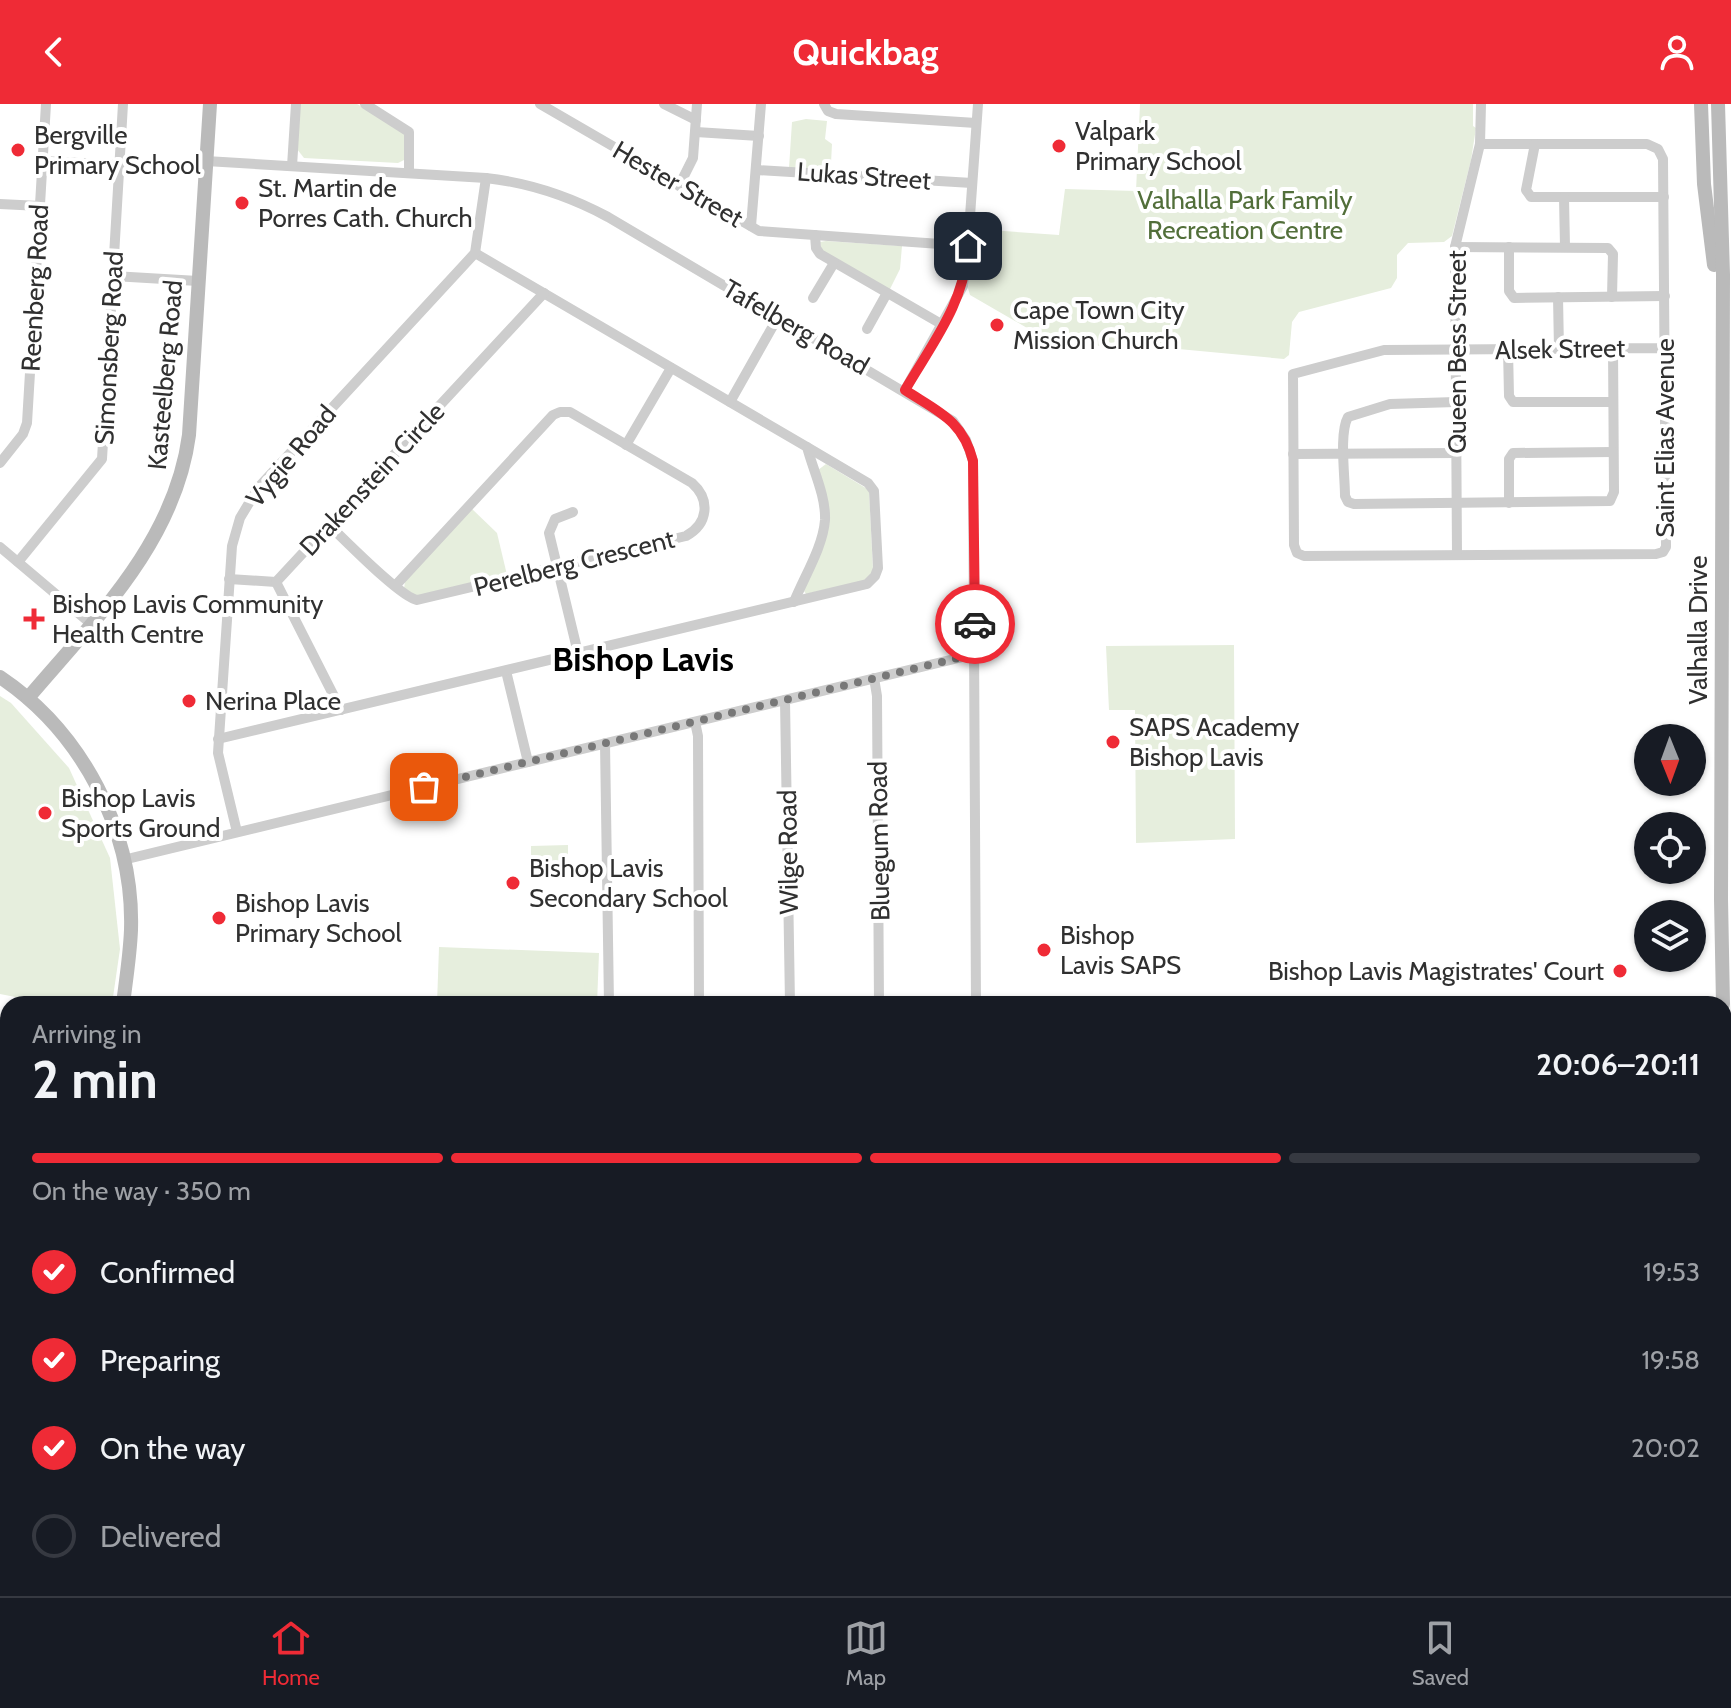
<!DOCTYPE html>
<html lang="en">
<head>
<meta charset="utf-8">
<style>
	:root { --surface:#171b24; --page:#242831; --text:#f1f3f6; --muted:#9ea1a6; --line:#363941; --accent:#ef2b36 }
	body { margin:0; font-family:Cabin,sans-serif; background:var(--page); color:var(--text); height:100vh; display:flex; flex-direction:column; font-size:30px; white-space:nowrap }
	* { box-sizing:border-box; margin:0 }
	p { font-size:26px; color:var(--muted) }
	.icon { flex:none; width:44px; height:44px; fill:none; stroke:currentColor; stroke-width:2; stroke-linecap:round; stroke-linejoin:round }
	.map { position:relative; flex:1; overflow:hidden }
	.details { position:absolute; left:0px; top:892px; width:1732px; height:600px; display:flex; flex-direction:column; background:var(--surface); border-radius:24px 24px 0 0; box-shadow:0 2px 6px #0004 }
	.details>* { flex:none }
	.needle { width:52px; rotate:179deg }
	.tools { position:absolute; left:1634px; top:620px; display:grid; gap:16px }
	.tools a { display:grid; place-items:center; width:72px; height:72px; border-radius:50%; background:var(--surface); box-shadow:0 2px 6px #0004; font-size:40px }
	.pin { position:absolute; display:grid; place-items:center; width:68px; height:68px; color:#fff; margin:-34px; border-radius:16px; box-shadow:0 4px 12px #0006 }
	.courier { position:absolute; display:grid; place-items:center; width:80px; height:80px; margin:-40px; border:6px solid #ef2b36; border-radius:50%; background:#fff; color:#222; box-shadow:0 2px 10px #0007 }
	.summary em { font-style:normal; font-weight:700 }
	.summary div { display:flex; flex-direction:column-reverse }
	.summary { display:flex; align-items:center; justify-content:space-between; height:136px; padding:0 32px }
	h1 { font-size:52px; font-weight:700; line-height:60px }
	.bar { display:grid; grid-template-columns:repeat(4,1fr); gap:12px 8px; align-content:center; height:96px; padding:0 32px }
	.bar i { height:10px; border-radius:6px; background:var(--line) }
	.bar .active { background:var(--accent) }
	.bar p { grid-column:span 4 }
	ol { padding:0 32px; list-style:none }
	li { display:flex; align-items:center; gap:24px; height:88px }
	li p { margin-inline-start:auto }
	li .icon { padding:8px; border-radius:50%; background:var(--accent); color:#fff; stroke-width:4 }
	li:last-child { color:var(--muted) }
	li i { width:44px; height:44px; border:4px solid var(--line); border-radius:50% }
	header { display:flex; justify-content:space-between; align-items:center; height:104px; padding:0 32px; background:var(--accent); color:#fff; font-size:36px; font-weight:700 }
	.dock { display:flex; justify-content:space-around; align-items:center; height:112px; border-top:2px solid var(--line); background:var(--surface); font-size:22px; color:var(--muted) }
	.dock a { display:grid; justify-items:center; gap:4px }
	.dock .active { color:var(--accent) }
	.map>svg:first-child { display:block }
</style>
</head>
<body>
<header><svg class="icon" aria-label="back" viewBox="0 0 24 24"><path d="M15 5l-7 7 7 7"/></svg>Quickbag<svg class="icon" aria-label="person" viewBox="0 0 24 24"><circle cx="12" cy="8" r="4"/><path d="M4 21q1-7 8-7t8 7"/></svg></header>
<div class="map">
<svg width="1731" height="1492" viewBox="0 0 1731 1492">
	<rect width="100%" height="100%" fill="#fff"/>
	<g fill="#e6eedd">
		<polygon points="299,0 357,0 404,27 407,32 406,55 398,59 304,54 297,45"/>
		<polygon points="1140,0 1473,0 1473,22 1476,24 1471,56 1452,132 1444,138 1408,139 1397,151 1397,174 1391,184 1299,208 1292,218 1289,251 1284,255 1125,240 1119,246 1034,228 970,191 968,184 975,125 1059,131 1065,85 1136,87"/>
		<polygon points="806,15 827,17 825,35 832,40 831,59 827,59 826,67 789,64 792,18"/>
		<polygon points="826,137 902,142 900,165 889,187 822,148 820,138"/>
		<polygon points="826,360 869,386 873,466 867,476 806,490 804,487 824,436 818,366"/>
		<polygon points="471,404 497,429 507,471 416,494 404,485 405,477"/>
		<polygon points="1234,541 1235,735 1136,739 1135,606 1109,606 1106,542"/>
		<polygon points="0,592 11,599 69,664 110,754 120,845 112,900 51,900 0,890"/>
		<polygon points="568,741 568,760 531,761 531,742"/>
		<polygon points="439,843 599,849 597,900 437,900"/>
	</g>
	<g fill="none" stroke-linecap="round" stroke-linejoin="round">
		<g stroke="#cdcdcd" stroke-width="10">
			<polyline points="365,0 409,28 409,69"/>
			<polyline points="540,0 759,127 968,142"/>
			<polyline points="664,0 696,16"/>
			<polyline points="824,0 828,7 836,10 976,19"/>
			<polyline points="696,28 759,32"/>
			<polyline points="1480,40 1647,40 1658,45 1663,55 1666,443 1663,448 1656,450 1304,452 1297,449 1294,441 1293,270 1384,246 1665,244"/>
			<polyline points="1535,40 1526,86 1531,93 1664,93"/>
			<polyline points="43,57 119,61"/>
			<path d="M206 57 486 74C530 79 569 92 608 113L953 317 966 336 973 357 976 900"/>
			<polyline points="292,62 296,0"/>
			<polyline points="756,66 972,79"/>
			<polyline points="679,82 693,54 697,0"/>
			<polyline points="1564,93 1565,143"/>
			<polyline points="0,100 40,102"/>
			<polyline points="751,122 761,0"/>
			<polyline points="815,131 816,144 820,150 943,221"/>
			<polyline points="1455,143 1608,144 1613,150 1612,193"/>
			<polyline points="1509,143 1509,187 1514,194 1665,192"/>
			<path d="M475 149 807 343C813 366 826 392 825 416 823 443 804 473 794 498"/>
			<polyline points="113,172 198,177"/>
			<polyline points="1558,193 1559,245"/>
			<polyline points="813,194 834,159"/>
			<polyline points="867,225 887,189"/>
			<polyline points="1508,245 1509,292 1513,298 1613,298"/>
			<polyline points="905,286 963,182 967,154 978,0"/>
			<polyline points="730,298 778,213"/>
			<path d="M1456 298 1390 300 1348 313C1339 329 1345 372 1345 392L1348 398 1354 400 1610 397 1614 388 1613 244"/>
			<polyline points="626,341 671,264"/>
			<polyline points="1293,350 1457,349"/>
			<polyline points="0,359 23,330 27,319 46,0"/>
			<polyline points="1509,399 1509,355 1513,349 1613,348"/>
			<polyline points="573,408 555,415 549,429 578,549"/>
			<path d="M329 421C345 436 400 493 417 496L686 432C708 420 711 396 692 379L570 308H560L553 311 395 482"/>
			<polyline points="0,443 90,519"/>
			<polyline points="1457,451 1455,143 1480,40 1481,0"/>
			<polyline points="18,458 102,355 123,0"/>
			<polyline points="229,475 276,478"/>
			<polyline points="276,478 544,189"/>
			<polyline points="276,478 341,606"/>
			<polyline points="506,567 528,658"/>
			<polyline points="874,574 877,592 879,900"/>
			<polyline points="785,596 790,900"/>
			<polyline points="695,618 698,632 699,900"/>
			<polyline points="218,635 867,480 875,472 878,464 874,387 868,379 807,343"/>
			<polyline points="605,639 609,900"/>
			<polyline points="237,728 218,649 232,442 240,414 258,384 475,149 486,74"/>
			<polyline points="123,756 975,550"/>
			<polyline points="0,1062 3,1051"/>
			<polyline points="0,1176 8,1177"/>
			<polyline points="0,1290 8,1292"/>
			<polyline points="0,1461 1,1492"/>
			<polyline points="415,1484 415,1492"/>
			<polyline points="509,1484 509,1492"/>
			<polyline points="591,1484 591,1492"/>
			<polyline points="673,1484 673,1492"/>
			<polyline points="755,1484 755,1492"/>
			<polyline points="837,1484 837,1492"/>
			<polyline points="919,1484 919,1492"/>
			<polyline points="1018,1484 1018,1492"/>
			<polyline points="1109,1484 1109,1492"/>
			<polyline points="1192,1484 1192,1492"/>
			<polyline points="1272,1484 1272,1492"/>
			<polyline points="1355,1484 1355,1492"/>
			<polyline points="1439,1484 1439,1492"/>
			<polyline points="1520,1484 1520,1492"/>
			<polyline points="1602,1484 1602,1492"/>
			<polyline points="55,1492 56,1484"/>
			<polyline points="1686,1492 1687,1484"/>
		</g>
		<g stroke="#bababa" stroke-width="14">
			<polyline points="1701,0 1704,80 1714,161"/>
			<polyline points="1718,0 1723,171 1721,795 1723,900"/>
			<path d="M0 573C82 628 134 727 131 826 130 851 126 876 123 900"/>
			<path d="M28 594C95 515 175 438 189 331L210 0"/>
			<polyline points="1724,977 1728,1267"/>
			<polyline points="1728,1364 1729,1492"/>
		</g>
		<g stroke="#858585" stroke-width="5">
			<g id="rail">
				<polyline points="1724,1272 1731,1273"/>
				<polyline points="0,1325 8,1326"/>
				<polyline points="0,1340 8,1340"/>
			</g>
		</g>
		<use href="#rail" stroke="#fff" stroke-width="2" stroke-dasharray="6" stroke-linecap="butt"/>
		<polyline stroke="#bababa" stroke-width="14" points="1728,1267 1728,1364"/>
	</g>
	<g fill="none" stroke-linecap="round" stroke-linejoin="round">
		<polyline stroke="#787878" stroke-width="8" stroke-dasharray="0 14.4" points="424,683 975,550 975,520"/>
		<path stroke="#ef2b36" stroke-width="10" d="M968 142C965 199 933 238 905 286 937 307 963 316 973 357L975 520"/>
	</g>
	<g fill="#ef2b36" stroke="#fff" stroke-width="3">
		<circle cx="1059" cy="42" r="8"/>
		<circle cx="18" cy="46" r="8"/>
		<circle cx="242" cy="99" r="8"/>
		<circle cx="997" cy="221" r="8"/>
		<path d="M30 503h8v8h8v8h-8v8h-8v-8h-8v-8h8z"/>
		<circle cx="189" cy="597" r="8"/>
		<circle cx="1113" cy="638" r="8"/>
		<circle cx="45" cy="709" r="8"/>
		<circle cx="513" cy="779" r="8"/>
		<circle cx="219" cy="814" r="8"/>
		<circle cx="1044" cy="846" r="8"/>
		<circle cx="1620" cy="867" r="8"/>
	</g>
	<g text-anchor="middle" stroke-width="8" stroke-linejoin="round" paint-order="stroke">
		<g font-size="26" fill="#303030" stroke="#fff" text-anchor="start">
			<text x="1075" y="36">Valpark<tspan x="1075" dy="30">Primary School</tspan></text>
			<text x="34" y="40">Bergville<tspan x="34" dy="30">Primary School</tspan></text>
			<text x="258" y="93">St. Martin de<tspan x="258" dy="30">Porres Cath. Church</tspan></text>
			<text x="1013" y="215">Cape Town City<tspan x="1013" dy="30">Mission Church</tspan></text>
			<text x="52" y="509">Bishop Lavis Community<tspan x="52" dy="30">Health Centre</tspan></text>
			<text x="205" y="606">Nerina Place</text>
			<text x="1129" y="632">SAPS Academy<tspan x="1129" dy="30">Bishop Lavis</tspan></text>
			<text x="61" y="703">Bishop Lavis<tspan x="61" dy="30">Sports Ground</tspan></text>
			<text x="529" y="773">Bishop Lavis<tspan x="529" dy="30">Secondary School</tspan></text>
			<text x="235" y="808">Bishop Lavis<tspan x="235" dy="30">Primary School</tspan></text>
			<text x="1060" y="840">Bishop<tspan x="1060" dy="30">Lavis SAPS</tspan></text>
			<text x="1604" y="876" text-anchor="end">Bishop Lavis Magistrates' Court</text>
		</g>
		<g font-size="26" fill="#303030" stroke="#fff">
			<text transform="translate(864 72) rotate(4)" y="9">Lukas Street</text>
			<text transform="translate(678 80) rotate(30)" y="9">Hester Street</text>
			<text transform="translate(35 184) rotate(-87)" y="9">Reenberg Road</text>
			<text transform="translate(796 223) rotate(30)" y="9">Tafelberg Road</text>
			<text transform="translate(109 244) rotate(-87)" y="9">Simonsberg Road</text>
			<text transform="translate(1560 245) rotate(-1)" y="9">Alsek Street</text>
			<text transform="translate(1457 248) rotate(-90)" y="9">Queen Bess Street</text>
			<text transform="translate(165 271) rotate(-85)" y="9">Kasteelberg Road</text>
			<text transform="translate(1665 334) rotate(-90)" y="9">Saint Elias Avenue</text>
			<text transform="translate(291 352) rotate(-50)" y="9">Vygie Road</text>
			<text transform="translate(372 375) rotate(-47)" y="9">Drakenstein Circle</text>
			<text transform="translate(574 459) rotate(-14)" y="9">Perelberg Crescent</text>
			<text transform="translate(1698 526) rotate(-90)" y="9">Valhalla Drive</text>
			<text transform="translate(879 737) rotate(-91)" y="9">Bluegum Road</text>
			<text transform="translate(788 748) rotate(-91)" y="9">Wilge Road</text>
		</g>
		<g font-size="26" fill="#526f3a" stroke="#fff">
			<text x="1245" y="105">Valhalla Park Family<tspan x="1245" dy="30">Recreation Centre</tspan></text>
		</g>
		<g font-size="34" font-weight="bold" fill="#000" stroke="#fff">
			<text x="643" y="567">Bishop Lavis</text>
		</g>
	</g>
</svg>
<div class="tools">
<a><svg class="needle" viewBox="-14 -14 28 28"><path d="M0-13l5 13h-10z" fill="#e53935"/><path d="M0 13l5-13h-10z" fill="#9ea1a6"/></svg></a>
<a><svg class="icon" aria-label="locate" viewBox="0 0 24 24"><circle cx="12" cy="12" r="6"/><path d="M12 2v4M12 18v4M2 12h4M18 12h4"/></svg></a>
<a><svg class="icon" aria-label="layers" viewBox="0 0 24 24"><path d="M12 4l9 5-9 5-9-5zM3 14l9 5 9-5"/></svg></a>
</div>
<div class="pin" style="left:424px;top:683px;background:#ea580c"><svg class="icon" aria-label="bag" viewBox="0 0 24 24"><path d="M5 8h14l-1 12H6zM9 8a3 3 0 0 1 6 0"/></svg></div>
<div class="pin" style="left:968px;top:142px;background:#1f2937"><svg class="icon" aria-label="home" viewBox="0 0 24 24"><path d="M3 11l9-7 9 7M6 9v11h12V9"/></svg></div>
<div class="courier" style="left:975px;top:520px"><svg class="icon" aria-label="car" viewBox="0 0 24 24"><path d="M5 17H2v-5l4-1 3-4h7l3 4 3 1v5h-3M9 17h6M6 11h13"/><circle cx="7" cy="17" r="2"/><circle cx="17" cy="17" r="2"/></svg></div>
<section class="details">
<div class="summary"><div><h1>2 min</h1><p>Arriving in</p></div><em>20:06–20:11</em></div>
<div class="bar"><i class="active"></i><i class="active"></i><i class="active"></i><i></i><p>On the way · 350 m</p></div>
<ol>
<li><svg class="icon" aria-label="check" viewBox="0 0 24 24"><path d="M5 12l5 5 9-10"/></svg>Confirmed<p>19:53</p></li>
<li><svg class="icon" aria-label="check" viewBox="0 0 24 24"><path d="M5 12l5 5 9-10"/></svg>Preparing<p>19:58</p></li>
<li><svg class="icon" aria-label="check" viewBox="0 0 24 24"><path d="M5 12l5 5 9-10"/></svg>On the way<p>20:02</p></li>
<li><i></i>Delivered</li>
</ol>
</section>
</div>
<nav class="dock">
<a class="active"><svg class="icon" aria-label="home" viewBox="0 0 24 24"><path d="M3 11l9-7 9 7M6 9v11h12V9"/></svg>Home</a>
<a><svg class="icon" aria-label="map" viewBox="0 0 24 24"><path d="M3 6l6-2 6 2 6-2v14l-6 2-6-2-6 2zM9 4v14M15 6v14"/></svg>Map</a>
<a><svg class="icon" aria-label="saved" viewBox="0 0 24 24"><path d="M7 4h10v16l-5-4-5 4z"/></svg>Saved</a>
</nav>
</body>
</html>
